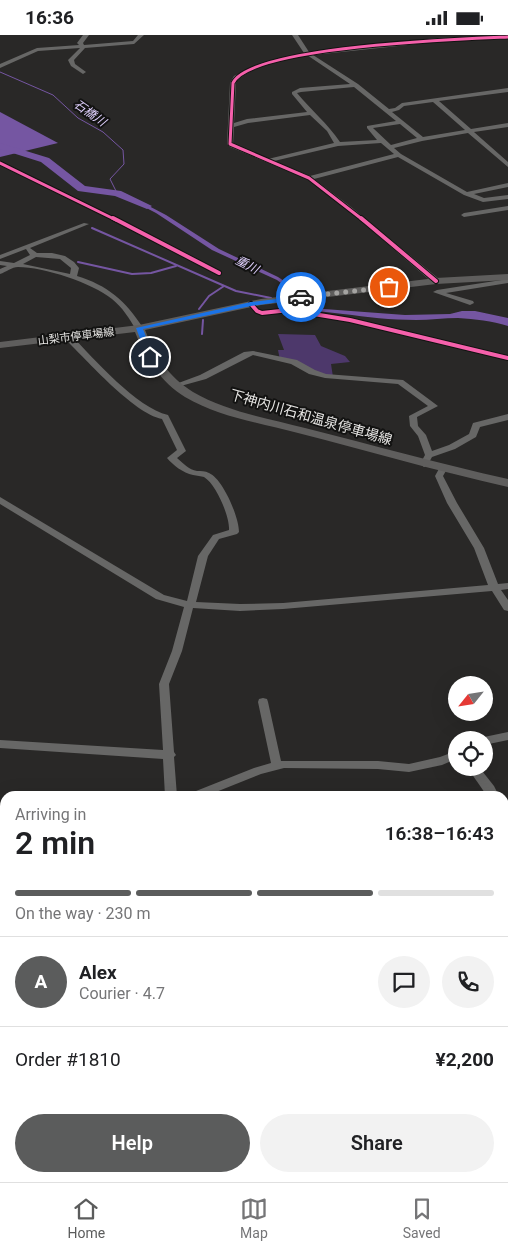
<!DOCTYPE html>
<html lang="en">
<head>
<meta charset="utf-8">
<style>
	:root { --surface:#fff; --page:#f2f2f2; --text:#202124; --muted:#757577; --line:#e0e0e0; --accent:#5b5c5c }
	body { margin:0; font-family:Roboto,"Noto Sans JP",sans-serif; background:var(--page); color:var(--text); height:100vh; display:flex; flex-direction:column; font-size:19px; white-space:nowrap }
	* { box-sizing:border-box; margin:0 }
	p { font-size:16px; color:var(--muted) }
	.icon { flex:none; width:28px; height:28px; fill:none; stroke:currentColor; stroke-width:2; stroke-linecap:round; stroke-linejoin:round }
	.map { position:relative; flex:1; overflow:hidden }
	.details { position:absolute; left:0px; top:756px; width:509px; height:391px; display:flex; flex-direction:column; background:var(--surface); border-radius:15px 15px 0 0; box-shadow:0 5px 20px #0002 }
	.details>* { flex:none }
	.needle { width:32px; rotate:240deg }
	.fabs { position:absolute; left:448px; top:641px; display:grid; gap:10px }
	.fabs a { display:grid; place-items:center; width:45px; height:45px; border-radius:50%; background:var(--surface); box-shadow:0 5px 20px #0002; font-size:25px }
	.pin { position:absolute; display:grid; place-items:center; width:42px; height:42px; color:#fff; margin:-21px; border:2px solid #fff; border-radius:50%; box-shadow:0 1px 5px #0007 }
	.courier { position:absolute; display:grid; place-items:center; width:50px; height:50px; margin:-25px; border:4px solid #1a73e8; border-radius:50%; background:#fff; color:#222; box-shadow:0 1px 6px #0007 }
	.headline em { font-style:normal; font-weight:600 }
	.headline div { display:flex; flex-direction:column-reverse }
	.headline { display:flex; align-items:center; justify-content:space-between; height:85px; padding:0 15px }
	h1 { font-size:32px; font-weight:600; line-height:38px }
	.bar { display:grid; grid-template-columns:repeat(4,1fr); gap:8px 5px; align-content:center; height:60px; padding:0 15px }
	.bar i { height:6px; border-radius:4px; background:var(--line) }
	.bar .active { background:var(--accent) }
	.bar p { grid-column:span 4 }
	.line { display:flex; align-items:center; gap:12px; padding:0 15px; border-top:1px solid var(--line) }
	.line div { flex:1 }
	.round { display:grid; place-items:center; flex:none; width:52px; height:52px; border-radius:26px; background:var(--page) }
	.cta { display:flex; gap:10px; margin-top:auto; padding:10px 15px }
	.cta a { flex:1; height:58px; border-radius:30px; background:var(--accent); color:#fff; font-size:20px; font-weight:600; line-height:58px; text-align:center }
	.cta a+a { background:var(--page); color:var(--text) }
	.status { display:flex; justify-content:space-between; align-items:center; height:35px; padding:0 25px; background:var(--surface); direction:ltr }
	.status svg { height:14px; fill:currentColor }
	.tab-bar { display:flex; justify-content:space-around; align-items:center; height:70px; border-top:1px solid var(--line); background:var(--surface); font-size:14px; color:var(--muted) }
	.tab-bar a { display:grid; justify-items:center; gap:2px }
	.tab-bar .active { color:var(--accent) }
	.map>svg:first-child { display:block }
</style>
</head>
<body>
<div class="status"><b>16:36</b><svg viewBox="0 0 49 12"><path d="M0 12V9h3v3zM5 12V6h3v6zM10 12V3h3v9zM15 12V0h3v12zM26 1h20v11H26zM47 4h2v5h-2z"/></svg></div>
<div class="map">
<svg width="508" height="1147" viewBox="0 0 508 1147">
	<rect width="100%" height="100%" fill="#292827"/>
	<polygon fill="#4d386b" points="278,299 315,300 321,311 345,321 350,327 331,329 333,342 280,325 278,315 284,315"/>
	<g fill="#7556a2">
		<polygon points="0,77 58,108 0,122"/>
		<path d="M124 158 166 180 219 214 278 242 290 250 301 266 324 274 405 280 450 279 462 276H475L508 283V291C492 286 475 284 458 283 444 283 430 285 416 285 391 285 367 282 343 279 322 276 290 277 285 251L277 245 212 215 156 178 129 164Z"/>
	</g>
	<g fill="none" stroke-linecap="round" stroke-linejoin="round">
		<polyline stroke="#7556a2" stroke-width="1" points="0,37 53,60 78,83 103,97 123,115 124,129 110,144 117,158"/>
		<g stroke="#7556a2" stroke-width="2">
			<polyline points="92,193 236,256 271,263"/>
			<polyline points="78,227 132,239 151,238 176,231"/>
			<polyline points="199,274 209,261 224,251"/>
			<polyline points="202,299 203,285"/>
		</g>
		<polygon fill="#7556a2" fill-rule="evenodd" points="0,108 49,123 85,151 121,156 152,171 147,174 115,161 78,156 41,127 0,114"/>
		<g fill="#676766" fill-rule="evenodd">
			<polygon points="83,0 89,0 83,8 84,10 133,6 138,0 144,0 134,9 85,13 74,25 75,29 86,37 83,39 71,31 68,25 80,13 38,16 0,33 0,29 37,13 79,10 77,8"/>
			<path d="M292 0H298L309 17 436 3 508 0V4L436 7 313 20 358 49 389 74 395 73 402 68 508 53V57L439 66 471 94 508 88V92L474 97 508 127V132L468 98 422 106 394 113 401 119 467 157 508 148V152L474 159 484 163 508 160V164L483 167 464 160 398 122 314 144 351 172 439 244V248H433L347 174 307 144 230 112 227 109 230 48 234 41 262 28 304 18ZM307 20 350 49 300 53 292 57V59L307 77 247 84 234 88 236 48C243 34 291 22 307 20ZM354 52 396 86 367 91V93L377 105 340 107C328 89 311 75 297 58L301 57ZM433 67 465 95 423 102 392 77 399 75 404 71ZM310 80 327 96 334 108 268 124 233 109 234 92 248 88ZM400 89 417 103 391 110 373 93ZM381 108 394 119 310 141 274 126 338 111Z"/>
			<polygon points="508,171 508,175 464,182 461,180 464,178"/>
			<path d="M84 188 89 189 30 213 37 218H52L65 221 74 227 79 233 77 241C107 250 126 266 143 293L142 295H136C129 283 123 273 112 264 92 248 44 232 18 232 12 232 6 237 0 239V234L7 231 0 230V226L14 228 30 220 26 214 0 224V220ZM36 222 60 224 71 233 70 239 23 229Z"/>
			<polygon points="508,244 508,248 446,258 473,266 474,268 470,270 433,257 437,255"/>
			<path d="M65 300H71C94 324 137 373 168 380L186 416 177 423C183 428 189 435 197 436 201 436 205 436 209 438 223 444 239 482 239 497L237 499 219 504 208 521 196 567 240 569 283 568 488 550 474 513 447 468 435 441 440 432 443 431 447 434 443 441 457 468 484 513 498 549 508 548V554L501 555 508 565V576L504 575 492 556 283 574 240 576 193 573 182 616 169 649 174 717 176 720 174 722 177 761H165L163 724 0 713V705L163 715 159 649 172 616 184 572 156 564 0 469V462L164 560 187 566 198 521 213 500 229 495C230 482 216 449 204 442 201 441 197 441 193 440 183 438 173 430 167 423L177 415 162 384C133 378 87 325 65 304Z"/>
			<polygon points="253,316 297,325 315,335 326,339 403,345 438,371 417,382 418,391 426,400 432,416 449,410 469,399 473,388 508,379 508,385 480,392 476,402 455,414 432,422 427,431 424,432 420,429 425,420 418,401 410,391 409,381 428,371 398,349 325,343 309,339 291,329 253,320 206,344 177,352 173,350 200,340 244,317"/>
			<polygon points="263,663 267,664 268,667 281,726 378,726 409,729 440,722 456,716 456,724 442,730 409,737 378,734 284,733 261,739 206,761 189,761 191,758 254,733 271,728 258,667 259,664"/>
			<polygon points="508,697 508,705 484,710 484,705 479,705 484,702"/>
			<polygon points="467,732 479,732 494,751 499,761 487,761"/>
			<polygon points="504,784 508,786 508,806 504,804"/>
			<rect x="504" y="1046" width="4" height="12"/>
		</g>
		<path fill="#5f5e5d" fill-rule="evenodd" d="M508 239V245L436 249 261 270 145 295C155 321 169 342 193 357 227 377 268 383 305 393 373 410 440 429 508 444V452C437 436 368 416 298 398 260 388 219 382 185 362 161 347 145 323 135 297L0 313V307L139 290 261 264 436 243Z"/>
		<g stroke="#121211" stroke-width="5">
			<g id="cycleway-far1">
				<polyline points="0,128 116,185"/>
				<path d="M363 185 309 143 230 109 233 48C251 11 463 4 508 2"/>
			</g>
		</g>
		<g stroke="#121211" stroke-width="6">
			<g id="cycleway">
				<polyline points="113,183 219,238"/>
				<polyline points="361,183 436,246"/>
				<polyline points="251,269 257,276 262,278 289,275 350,285 508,323"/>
			</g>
		</g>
		<use href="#cycleway-far1" stroke="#f560ab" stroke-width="3"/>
		<use href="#cycleway" stroke="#f560ab" stroke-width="4"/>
	</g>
	<polygon fill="#1a73e8" points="301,261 303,264 251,271 143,294 154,322 150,323 147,322 136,293 251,267"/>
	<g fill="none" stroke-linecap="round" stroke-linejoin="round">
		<polyline stroke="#a4a3a1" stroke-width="5" stroke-dasharray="0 9" points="301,262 389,252"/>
	</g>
	<g text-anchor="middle" stroke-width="4" stroke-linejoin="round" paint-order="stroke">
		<g font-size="11" fill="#e6e5e3" stroke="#121211">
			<text transform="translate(76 301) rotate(-7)" y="4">山梨市停車場線</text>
		</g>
		<g font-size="12" font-style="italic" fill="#e0d1fe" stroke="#121211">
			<text transform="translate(90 78) rotate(35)" y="4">石橋川</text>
			<text transform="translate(247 230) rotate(27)" y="4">重川</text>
		</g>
		<g font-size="14" fill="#e6e5e3" stroke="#121211">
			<text transform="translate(311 382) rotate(16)" y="5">下神内川石和温泉停車場線</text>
		</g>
	</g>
</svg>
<div class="fabs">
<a><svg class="needle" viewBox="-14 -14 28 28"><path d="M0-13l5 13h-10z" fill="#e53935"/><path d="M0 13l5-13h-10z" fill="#757577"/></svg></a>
<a><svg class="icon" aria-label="locate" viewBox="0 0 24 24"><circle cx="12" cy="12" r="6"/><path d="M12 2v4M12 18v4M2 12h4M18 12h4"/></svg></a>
</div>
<div class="pin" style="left:389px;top:252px;background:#ea580c"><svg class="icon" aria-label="bag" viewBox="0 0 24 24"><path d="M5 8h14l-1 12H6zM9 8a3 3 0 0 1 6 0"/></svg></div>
<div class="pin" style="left:150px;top:322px;background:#1f2937"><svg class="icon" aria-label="home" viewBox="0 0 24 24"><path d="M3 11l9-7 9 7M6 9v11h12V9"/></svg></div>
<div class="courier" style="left:301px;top:262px"><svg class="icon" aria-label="car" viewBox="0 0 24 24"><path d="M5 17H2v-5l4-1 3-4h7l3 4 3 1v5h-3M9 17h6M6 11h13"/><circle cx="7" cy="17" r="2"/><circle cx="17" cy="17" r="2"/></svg></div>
<section class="details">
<div class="headline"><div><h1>2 min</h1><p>Arriving in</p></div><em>16:38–16:43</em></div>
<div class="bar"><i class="active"></i><i class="active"></i><i class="active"></i><i></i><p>On the way · 230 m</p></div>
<div class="line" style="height:90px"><b class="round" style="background:var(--accent);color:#fff">A</b><div><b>Alex</b><p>Courier · 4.7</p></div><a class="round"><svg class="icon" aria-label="chat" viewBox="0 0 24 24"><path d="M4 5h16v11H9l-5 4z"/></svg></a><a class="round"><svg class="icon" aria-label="phone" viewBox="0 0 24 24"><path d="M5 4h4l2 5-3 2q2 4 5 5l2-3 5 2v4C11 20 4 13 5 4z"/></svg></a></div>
<div class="line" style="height:65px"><div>Order #1810</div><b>¥2,200</b></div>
<div class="cta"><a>Help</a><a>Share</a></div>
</section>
</div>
<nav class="tab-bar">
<a class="active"><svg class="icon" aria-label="home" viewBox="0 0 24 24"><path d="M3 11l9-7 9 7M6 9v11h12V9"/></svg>Home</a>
<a><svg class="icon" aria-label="map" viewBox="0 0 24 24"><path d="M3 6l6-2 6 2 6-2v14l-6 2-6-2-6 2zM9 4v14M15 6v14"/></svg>Map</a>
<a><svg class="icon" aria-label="saved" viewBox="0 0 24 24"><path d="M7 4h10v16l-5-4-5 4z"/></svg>Saved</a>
</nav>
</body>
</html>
